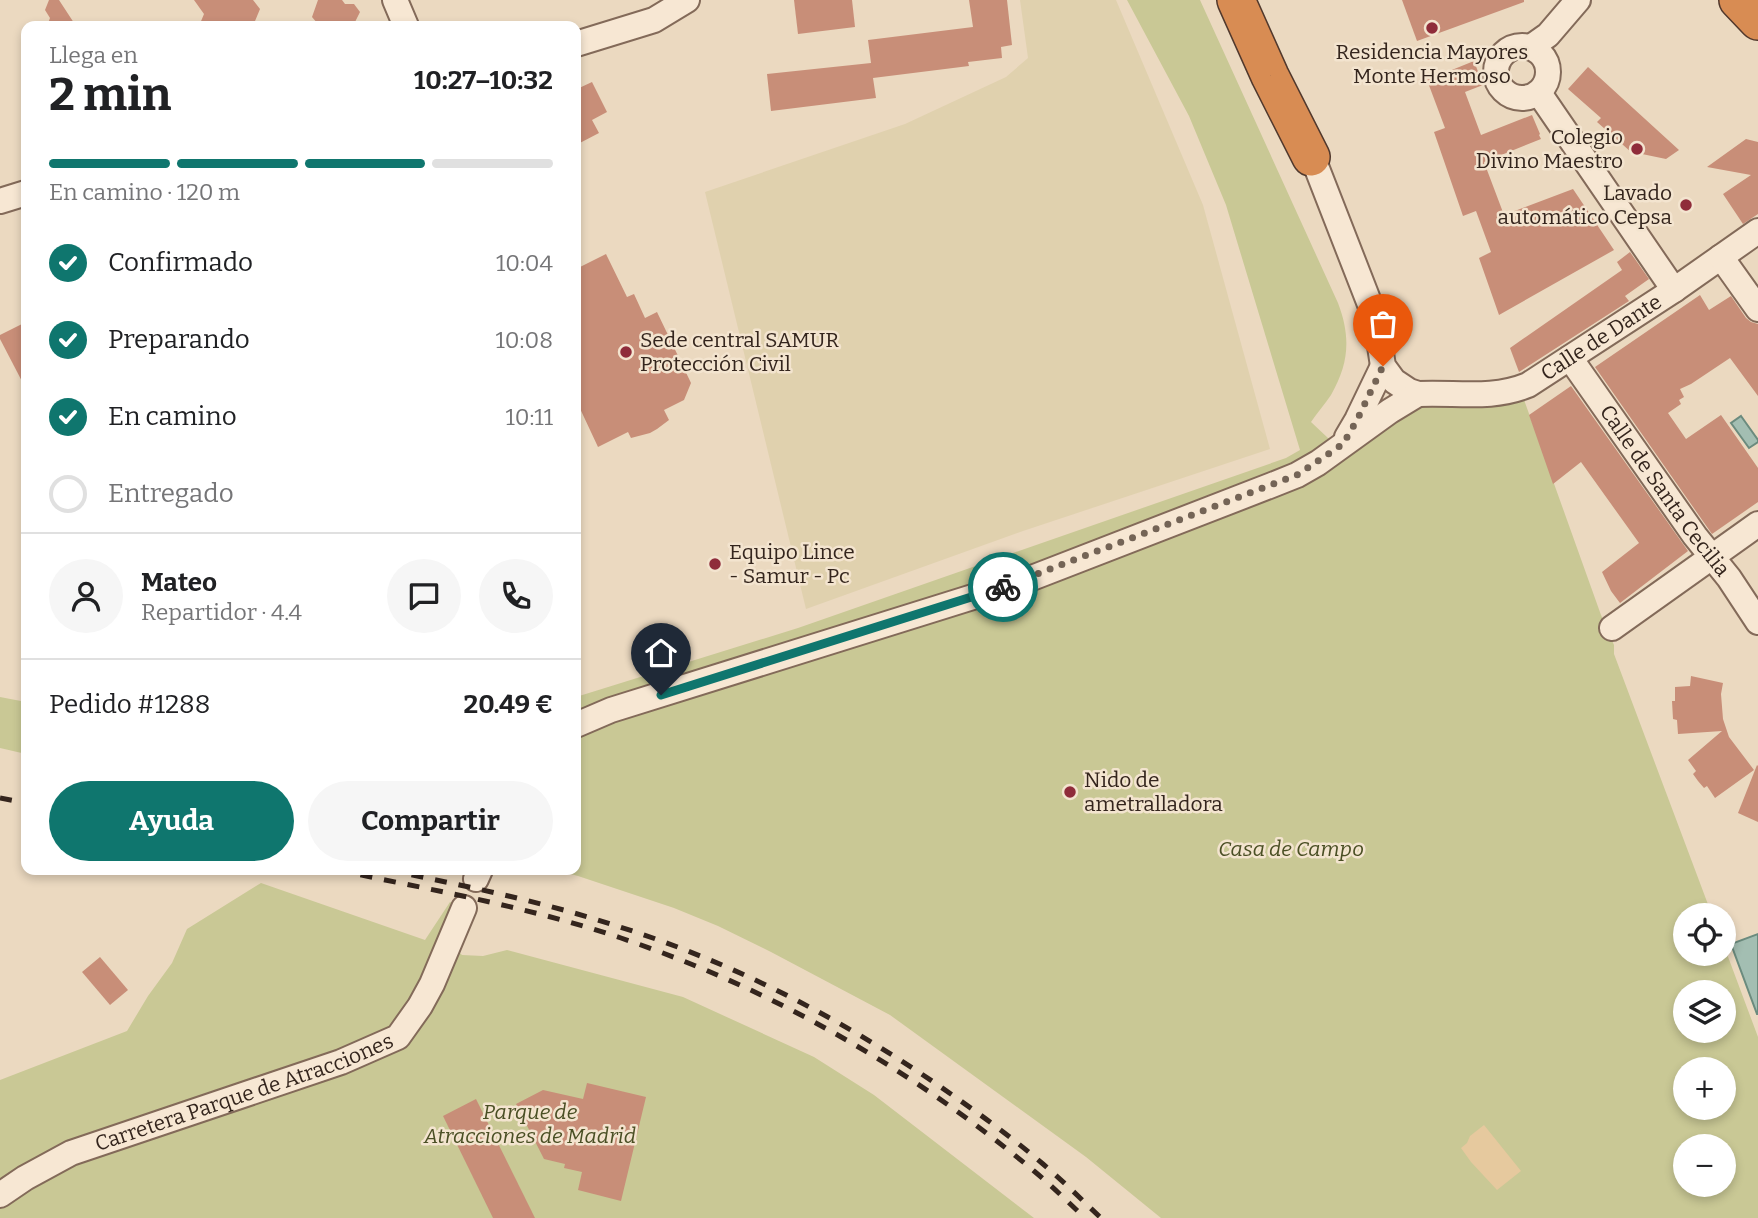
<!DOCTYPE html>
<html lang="es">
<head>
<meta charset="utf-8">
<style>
	:root { --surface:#fff; --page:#f6f6f6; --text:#202124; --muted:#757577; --line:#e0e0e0; --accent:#0f766e }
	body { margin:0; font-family:Bitter,serif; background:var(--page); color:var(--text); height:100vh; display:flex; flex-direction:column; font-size:26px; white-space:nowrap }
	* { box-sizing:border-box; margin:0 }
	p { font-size:23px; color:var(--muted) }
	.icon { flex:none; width:38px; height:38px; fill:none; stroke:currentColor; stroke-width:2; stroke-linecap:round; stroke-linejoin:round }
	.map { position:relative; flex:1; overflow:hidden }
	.panel { position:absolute; left:21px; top:21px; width:560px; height:854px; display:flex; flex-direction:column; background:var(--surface); border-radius:14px; box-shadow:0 4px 10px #0003 }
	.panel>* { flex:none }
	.buttons { position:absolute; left:1673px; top:903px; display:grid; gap:14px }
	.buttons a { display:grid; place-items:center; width:63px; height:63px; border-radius:50%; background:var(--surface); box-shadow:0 4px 10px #0003; font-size:35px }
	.pin { position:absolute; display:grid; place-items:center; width:60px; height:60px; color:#fff; margin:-72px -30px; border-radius:50% 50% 50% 0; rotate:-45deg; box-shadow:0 0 7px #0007 }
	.pin .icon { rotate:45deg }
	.courier { position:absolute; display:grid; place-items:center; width:70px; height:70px; margin:-35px; border:5px solid #0f766e; border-radius:50%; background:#fff; color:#222; box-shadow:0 2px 9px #0007 }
	.headline em { font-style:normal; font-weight:700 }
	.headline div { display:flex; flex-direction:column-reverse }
	.headline { display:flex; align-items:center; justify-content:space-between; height:119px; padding:0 28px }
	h1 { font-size:46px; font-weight:700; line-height:52px }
	.bar { display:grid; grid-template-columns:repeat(4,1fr); gap:10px 7px; align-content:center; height:84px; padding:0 28px }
	.bar i { height:9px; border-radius:5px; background:var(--line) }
	.bar .active { background:var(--accent) }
	.bar p { grid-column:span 4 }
	.line { display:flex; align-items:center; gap:18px; padding:0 28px; border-top:2px solid var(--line) }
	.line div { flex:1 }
	.round { display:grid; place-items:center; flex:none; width:74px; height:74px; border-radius:37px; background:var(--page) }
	ol { padding:0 28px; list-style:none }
	li { display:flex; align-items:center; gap:21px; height:77px }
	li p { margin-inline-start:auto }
	li .icon { padding:7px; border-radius:50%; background:var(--accent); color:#fff; stroke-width:4 }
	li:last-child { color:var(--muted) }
	li i { width:38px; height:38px; border:4px solid var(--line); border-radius:50% }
	.action { display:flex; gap:14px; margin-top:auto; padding:14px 28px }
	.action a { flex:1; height:80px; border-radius:42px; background:var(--accent); color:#fff; font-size:28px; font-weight:700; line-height:80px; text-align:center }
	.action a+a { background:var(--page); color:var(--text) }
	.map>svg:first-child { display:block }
</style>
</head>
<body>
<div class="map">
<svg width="1758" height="1218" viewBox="0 0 1758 1218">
	<rect width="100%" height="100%" fill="#ebd9c0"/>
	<polygon fill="#e0d1ae" points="1020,0 1116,0 1203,205 1270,449 1023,531 806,609 705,192 905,124 1006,77 1028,58"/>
	<g fill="#c9c895" fill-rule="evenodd">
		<path d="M1127 0H1200L1338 303C1351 337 1349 364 1331 395 1325 404 1317 413 1311 422L1346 455 1405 408 1434 404 1511 403 1523 397 1601 615 1614 645V654L1712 915H1685V954H1724V946L1758 1037V1218H1161L1086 1157 890 1015 771 952 718 926 674 908 578 876 555 870H576V697L798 628 1286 458 1300 450 1226 205 1189 116ZM1685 992H1724V1031H1685ZM1685 1069H1724V1108H1685ZM1685 1146H1724V1185H1685Z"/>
		<polygon points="0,697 26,702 26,754 0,748"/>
		<polygon points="261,883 425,940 450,902 473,912 459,952 462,955 483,956 507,950 683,997 814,1057 874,1095 1034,1218 0,1218 0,1080 127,1031 148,996 172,963 187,929"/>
	</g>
	<polygon fill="#e6c99e" points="1484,1125 1521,1171 1497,1190 1471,1162 1461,1148 1467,1143 1470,1136"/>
	<g fill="#a3beb2" stroke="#6b8b7e" stroke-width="2">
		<polygon points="1741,416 1758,440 1758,442 1749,448 1731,423"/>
		<polygon points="1758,934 1758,1014 1757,1014 1731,944"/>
	</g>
	<g fill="#c88e78">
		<polygon points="49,0 59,0 76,26 47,26 50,18 45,10"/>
		<polygon points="194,0 253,0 260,9 253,26 199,26 204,14"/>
		<polygon points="318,0 342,0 345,4 354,4 360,12 353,26 329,26 327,22 318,24 312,17"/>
		<polygon points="794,0 852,0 855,27 798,34"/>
		<polygon points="969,0 1007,0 1012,45 1001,47 1002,58 968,62 969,66 873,78 876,98 771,111 767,74 871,63 868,40 973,27"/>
		<polygon points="1402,0 1524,0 1524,2 1417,41"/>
		<polygon points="1474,61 1483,85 1465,92 1481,135 1532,115 1540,134 1539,135 1541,139 1484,162 1504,215 1573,189 1614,250 1499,315 1479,258 1491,252 1476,211 1463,216 1434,132 1445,128 1427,80"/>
		<polygon points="1588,67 1679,150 1666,159 1642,154 1636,146 1631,152 1597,122 1601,118 1568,89"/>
		<polygon points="592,82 607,112 592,120 599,133 576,145 576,86 577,89"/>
		<polygon points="1746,139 1758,142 1758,214 1743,224 1723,194 1751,175 1707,167"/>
		<polygon points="1630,252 1649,279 1625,296 1629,301 1519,372 1510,348 1622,270 1617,262"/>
		<polygon points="606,254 627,297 634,294 645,318 657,312 691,383 684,400 664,410 669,420 657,429 650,433 631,438 628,432 598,447 576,400 576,269"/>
		<polygon points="1700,295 1709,310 1731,296 1746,318 1751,322 1758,324 1758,396 1730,358 1691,384 1680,389 1684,397 1679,400 1681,404 1668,413 1686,439 1721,415 1758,468 1758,502 1712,534 1595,367"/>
		<polygon points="26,322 26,389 0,339 0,335"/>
		<polygon points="1571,386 1688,551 1620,603 1611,591 1602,572 1639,543 1581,462 1553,484 1529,415"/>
		<polygon points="1691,676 1723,683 1721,694 1723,719 1729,737 1754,770 1715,798 1707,786 1704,788 1698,781 1693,774 1696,771 1688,760 1722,731 1678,734 1677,720 1673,719 1672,701 1675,701 1675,687 1690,686"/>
		<polygon points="1757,765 1758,766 1758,822 1738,813"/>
		<polygon points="100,957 128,990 110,1005 82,972"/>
		<polygon points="587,1083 646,1097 621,1201 578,1190 582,1172 564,1168 565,1164 544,1159 516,1104 543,1090 583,1099"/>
		<polygon points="476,1099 535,1218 493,1218 443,1116"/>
	</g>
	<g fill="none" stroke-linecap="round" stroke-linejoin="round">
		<g stroke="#836a59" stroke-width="28">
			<g id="minor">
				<polyline points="395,0 406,26"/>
				<polyline points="576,44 654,20 687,0"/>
				<circle cx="1522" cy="72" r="26"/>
				<polyline points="1531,47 1548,35 1578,0"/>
				<polyline points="1539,93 1674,290"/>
				<path id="s1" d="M1307 143 1376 320 1383 366 1394 381 1409 391 1418 394C1457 392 1491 400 1528 385L1674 290 1758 231"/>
				<polyline points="0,201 26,193"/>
				<polyline points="1721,257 1758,309"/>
				<path id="s2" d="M1570 358 1695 536 1729 578 1758 622"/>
				<polyline points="1347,437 1357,420 1383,366"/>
				<polyline points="1612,628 1758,524"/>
				<polyline points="576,725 611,710 1024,581 1272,485 1297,475 1318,463 1390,411 1418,394"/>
				<polyline points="476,879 480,870"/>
				<path id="s3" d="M0 1195 25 1178 71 1153 341 1062 398 1037 420 1006 432 984 464 908"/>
			</g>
		</g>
		<g stroke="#51392d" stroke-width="40">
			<g id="highway">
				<polyline points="1236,0 1270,76 1311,157"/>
				<polyline points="1738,0 1758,21"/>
			</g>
		</g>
		<use href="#minor" stroke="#f7e7d3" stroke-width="24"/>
		<use href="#highway" stroke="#d88c53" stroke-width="37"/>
		<g stroke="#34251d" stroke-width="5" stroke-dasharray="12 12" stroke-linecap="butt">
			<polyline points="0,798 26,803"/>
			<path d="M337 870C432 890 529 907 621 938 772 989 912 1069 1034 1171 1052 1186 1068 1202 1085 1218"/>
			<path d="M388 870C466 886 544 902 620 927 731 962 836 1016 932 1081 970 1107 1008 1134 1043 1164 1063 1181 1082 1200 1101 1218"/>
		</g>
	</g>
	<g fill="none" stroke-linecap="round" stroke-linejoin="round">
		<polyline stroke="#746456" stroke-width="7" stroke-dasharray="0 12.6" points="1003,587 1297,475 1343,444 1357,420 1383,366"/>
		<polyline stroke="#0f766e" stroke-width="9" points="661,695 1003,587"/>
	</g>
	<g fill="#8f2c3a" stroke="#f3e4cf" stroke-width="2.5">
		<circle cx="1432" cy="28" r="7"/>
		<circle cx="1637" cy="149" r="7"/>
		<circle cx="1686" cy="205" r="7"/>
		<circle cx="626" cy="352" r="7"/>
		<circle cx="715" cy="564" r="7"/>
		<circle cx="1070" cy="792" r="7"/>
	</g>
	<g text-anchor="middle" stroke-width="5" stroke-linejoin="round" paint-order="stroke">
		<g font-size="21" fill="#34251d" stroke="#f3e4cf" text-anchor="start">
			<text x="1432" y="59" text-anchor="middle">Residencia Mayores<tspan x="1432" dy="24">Monte Hermoso</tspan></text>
			<text x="1623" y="144" text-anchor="end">Colegio<tspan x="1623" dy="24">Divino Maestro</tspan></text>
			<text x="1672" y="200" text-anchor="end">Lavado<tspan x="1672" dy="24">automático Cepsa</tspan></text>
			<text x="640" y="347">Sede central SAMUR<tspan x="640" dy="24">Protección Civil</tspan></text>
			<text x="729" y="559">Equipo Lince<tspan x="729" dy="24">- Samur - Pc</tspan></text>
			<text x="1084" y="787">Nido de<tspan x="1084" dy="24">ametralladora</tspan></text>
		</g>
		<g font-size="21" fill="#34251d" stroke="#f3e4cf">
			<text dy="7" stroke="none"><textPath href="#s1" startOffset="481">Calle de Dante</textPath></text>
			<text dy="7" stroke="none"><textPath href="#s2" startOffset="163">Calle de Santa Cecilia</textPath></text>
			<text dy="7" stroke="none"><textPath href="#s3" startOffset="266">Carretera Parque de Atracciones</textPath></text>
		</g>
		<g font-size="21" font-style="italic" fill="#4a4f24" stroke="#f3e4cf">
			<text x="1291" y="856">Casa de Campo</text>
			<text x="530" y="1119">Parque de<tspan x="530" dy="24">Atracciones de Madrid</tspan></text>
		</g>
	</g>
</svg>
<div class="buttons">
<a><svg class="icon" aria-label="locate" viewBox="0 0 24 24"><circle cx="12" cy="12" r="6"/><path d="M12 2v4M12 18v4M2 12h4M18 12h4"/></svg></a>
<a><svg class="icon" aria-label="layers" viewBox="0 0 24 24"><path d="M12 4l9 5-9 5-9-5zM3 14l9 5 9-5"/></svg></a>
<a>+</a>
<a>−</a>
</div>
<div class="pin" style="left:1383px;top:366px;background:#ea580c"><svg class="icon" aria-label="bag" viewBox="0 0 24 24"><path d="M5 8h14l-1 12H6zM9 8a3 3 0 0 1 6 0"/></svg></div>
<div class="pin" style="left:661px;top:695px;background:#1f2937"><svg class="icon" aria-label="home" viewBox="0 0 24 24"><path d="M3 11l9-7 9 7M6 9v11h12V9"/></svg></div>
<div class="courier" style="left:1003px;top:587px"><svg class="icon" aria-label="bike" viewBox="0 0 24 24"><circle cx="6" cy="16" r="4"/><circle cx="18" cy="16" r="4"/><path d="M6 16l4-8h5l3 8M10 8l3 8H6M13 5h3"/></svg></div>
<section class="panel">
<div class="headline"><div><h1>2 min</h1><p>Llega en</p></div><em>10:27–10:32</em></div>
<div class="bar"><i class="active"></i><i class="active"></i><i class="active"></i><i></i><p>En camino · 120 m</p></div>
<ol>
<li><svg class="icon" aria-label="check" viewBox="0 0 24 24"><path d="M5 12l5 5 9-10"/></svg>Confirmado<p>10:04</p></li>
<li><svg class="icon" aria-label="check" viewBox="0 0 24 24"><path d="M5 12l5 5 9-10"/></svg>Preparando<p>10:08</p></li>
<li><svg class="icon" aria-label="check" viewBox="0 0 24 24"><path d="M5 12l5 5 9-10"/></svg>En camino<p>10:11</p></li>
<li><i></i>Entregado</li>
</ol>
<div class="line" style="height:126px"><a class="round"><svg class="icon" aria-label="person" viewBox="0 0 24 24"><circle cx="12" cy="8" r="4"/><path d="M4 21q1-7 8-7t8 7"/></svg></a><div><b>Mateo</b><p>Repartidor · 4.4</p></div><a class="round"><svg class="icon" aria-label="chat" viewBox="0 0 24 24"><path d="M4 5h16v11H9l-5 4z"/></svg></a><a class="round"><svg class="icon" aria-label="phone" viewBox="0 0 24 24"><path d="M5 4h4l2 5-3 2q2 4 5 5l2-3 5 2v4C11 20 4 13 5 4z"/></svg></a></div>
<div class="line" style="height:91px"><div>Pedido #1288</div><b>20.49 €</b></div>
<div class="action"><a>Ayuda</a><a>Compartir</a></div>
</section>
</div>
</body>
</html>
